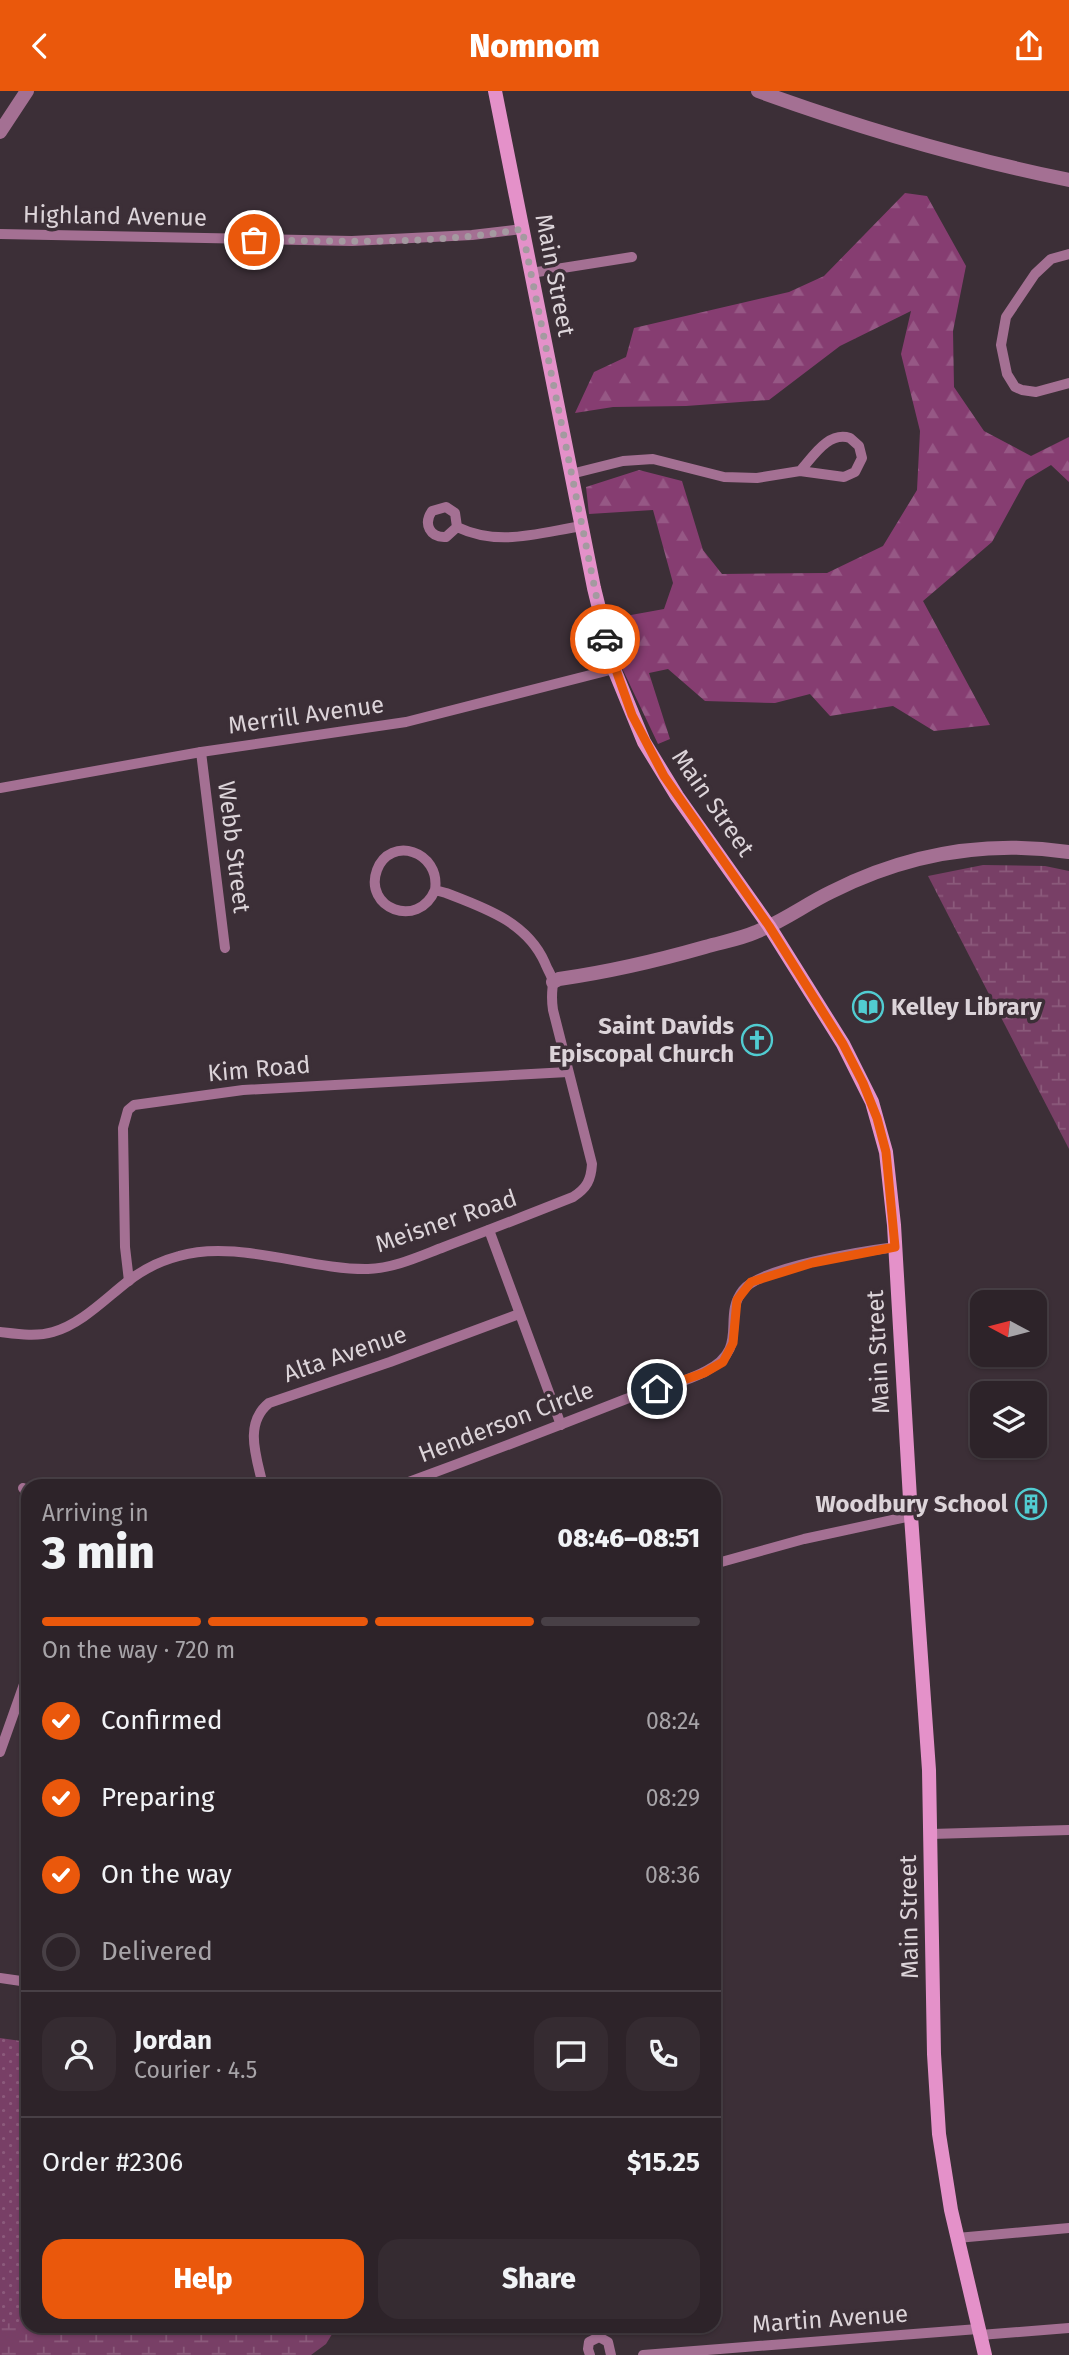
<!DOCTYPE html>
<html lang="en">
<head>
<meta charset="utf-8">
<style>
	:root { --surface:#2d2329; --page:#352b31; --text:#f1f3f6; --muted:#a7a4a8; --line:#484046; --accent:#ea580c }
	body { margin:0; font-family:"Fira Sans",sans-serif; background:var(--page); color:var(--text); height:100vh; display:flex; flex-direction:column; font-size:26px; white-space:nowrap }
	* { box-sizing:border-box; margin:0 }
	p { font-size:23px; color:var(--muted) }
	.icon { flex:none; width:38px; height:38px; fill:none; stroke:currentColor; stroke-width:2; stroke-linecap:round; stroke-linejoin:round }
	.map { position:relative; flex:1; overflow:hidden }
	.drawer { position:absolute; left:21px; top:1388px; width:700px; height:854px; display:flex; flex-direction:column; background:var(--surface); border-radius:21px; box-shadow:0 2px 5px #0004,0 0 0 2px var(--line) }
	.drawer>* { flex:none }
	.needle { width:46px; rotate:277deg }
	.controls { position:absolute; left:970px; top:1199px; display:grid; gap:14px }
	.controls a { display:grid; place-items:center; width:77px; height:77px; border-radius:14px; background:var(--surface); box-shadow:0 2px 5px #0004,0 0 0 2px var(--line); font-size:35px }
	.pin { position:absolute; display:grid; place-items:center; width:60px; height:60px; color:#fff; margin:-30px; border:4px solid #fff; border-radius:50%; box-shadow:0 2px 7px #0007 }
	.courier { position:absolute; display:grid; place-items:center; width:70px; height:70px; margin:-35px; border:5px solid #ea580c; border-radius:50%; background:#fff; color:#222; box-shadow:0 2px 9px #0007 }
	.overview em { font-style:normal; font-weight:800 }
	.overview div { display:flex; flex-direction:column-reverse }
	.overview { display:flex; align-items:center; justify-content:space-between; height:119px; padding:0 21px }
	h1 { font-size:46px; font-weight:800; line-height:52px }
	.bar { display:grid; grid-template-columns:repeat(4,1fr); gap:10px 7px; align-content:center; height:84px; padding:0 21px }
	.bar i { height:9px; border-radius:5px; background:var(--line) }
	.bar .current { background:var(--accent) }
	.bar p { grid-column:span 4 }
	.line { display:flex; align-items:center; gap:18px; padding:0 21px; border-top:2px solid var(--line) }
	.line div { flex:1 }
	.round { display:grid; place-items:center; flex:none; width:74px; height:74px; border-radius:21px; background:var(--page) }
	ol { padding:0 21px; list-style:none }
	li { display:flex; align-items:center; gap:21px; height:77px }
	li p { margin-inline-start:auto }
	li .icon { padding:7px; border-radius:50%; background:var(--accent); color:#fff; stroke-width:4 }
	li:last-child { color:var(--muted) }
	li i { width:38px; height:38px; border:4px solid var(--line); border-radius:50% }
	.cta { display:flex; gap:14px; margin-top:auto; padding:14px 21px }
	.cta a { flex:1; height:80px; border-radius:21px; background:var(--accent); color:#fff; font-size:28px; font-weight:800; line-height:80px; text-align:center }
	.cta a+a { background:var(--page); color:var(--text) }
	header { display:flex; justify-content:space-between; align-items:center; height:91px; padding:0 21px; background:var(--accent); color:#fff; font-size:32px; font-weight:800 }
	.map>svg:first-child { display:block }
</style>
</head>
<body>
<header><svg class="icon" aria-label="back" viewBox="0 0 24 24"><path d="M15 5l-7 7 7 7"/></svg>Nomnom<svg class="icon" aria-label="share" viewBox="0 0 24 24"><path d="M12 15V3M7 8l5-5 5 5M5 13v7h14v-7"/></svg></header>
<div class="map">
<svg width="1069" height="2264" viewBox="0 0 1069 2264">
	<defs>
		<pattern id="forest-firs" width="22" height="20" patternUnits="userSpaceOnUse" patternTransform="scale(1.75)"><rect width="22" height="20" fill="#863d71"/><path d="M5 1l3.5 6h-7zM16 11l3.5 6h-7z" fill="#965885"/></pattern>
		<pattern id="wetland-marsh" width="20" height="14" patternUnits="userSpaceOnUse" patternTransform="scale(1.75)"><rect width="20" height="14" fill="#783f66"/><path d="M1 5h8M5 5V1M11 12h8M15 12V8" fill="none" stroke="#8b5a7b"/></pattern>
		<pattern id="park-dots" width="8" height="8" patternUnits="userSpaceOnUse" patternTransform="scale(1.75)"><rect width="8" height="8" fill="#783f66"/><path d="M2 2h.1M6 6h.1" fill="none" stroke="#8b5a7b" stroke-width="1.8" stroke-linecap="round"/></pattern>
	</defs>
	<rect width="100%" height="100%" fill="#3c2f37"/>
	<polygon fill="url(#forest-firs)" points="905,102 927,105 966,175 953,240 954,296 984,340 1031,365 1069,346 1069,391 1051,374 1026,389 992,451 923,510 990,634 934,640 893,615 830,625 810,603 775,612 705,610 668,578 649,582 670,648 658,653 621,575 609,528 664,518 673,492 653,419 589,423 586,396 639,379 682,390 703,459 722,483 827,482 883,455 917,399 920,340 901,263 911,220 840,255 769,309 686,315 613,316 575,322 594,281 626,266 634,237 789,201 824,185"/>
	<g fill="url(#wetland-marsh)">
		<polygon points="983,774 1045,775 1069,780 1069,1058 928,785"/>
		<polygon points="0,1980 28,1986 28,2235 337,2235 326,2253 311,2264 0,2264"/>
	</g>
	<polygon fill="url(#park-dots)" points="0,1947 28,1951 28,2231 0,2233"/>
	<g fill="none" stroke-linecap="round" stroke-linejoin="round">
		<g stroke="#a47093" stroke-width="10">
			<polyline points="0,143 352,150 472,144 522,138"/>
			<polyline points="1069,163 1051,168 1035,183 1006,226 1001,254 1007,283 1015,296 1022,299 1036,301 1069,292"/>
			<polyline points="531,182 632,166"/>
			<path d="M571 383 623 370 653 368 724 386 757 387 800 380 844 386 855 381 862 367 859 355 850 347C828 340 813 366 800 380"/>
			<path d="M457 436 446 446C430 447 423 433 432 420L446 416 455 422 457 436C499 456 538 442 582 435"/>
			<polyline points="201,661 225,857"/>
			<polyline points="0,697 201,661 406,631 614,578"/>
			<polyline points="489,1139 561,1334"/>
			<polyline points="129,1190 125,1156 123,1037 128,1019 134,1014 243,999 568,981"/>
			<path d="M0 1241C17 1243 36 1246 53 1241 81 1233 104 1209 127 1191 142 1179 160 1170 179 1165 236 1148 309 1179 368 1178 395 1177 420 1165 444 1156 487 1140 530 1123 573 1106 587 1097 591 1089 592 1073L553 919C551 906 552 903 553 892 553 886 547 878 545 872 527 831 485 817 446 802L435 799C418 839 363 817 377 779 390 744 441 760 435 799"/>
			<path d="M263 1395C257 1367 243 1333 269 1312L390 1271 519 1223"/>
			<path d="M398 1395C474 1367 550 1338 626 1308 652 1299 682 1293 706 1280 751 1257 721 1227 743 1199 761 1176 865 1160 895 1156"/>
			<polyline points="23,1397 28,1403"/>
			<polyline points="714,1473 804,1448 911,1425"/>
			<polyline points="0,1661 28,1582"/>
			<polyline points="931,1743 1069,1739"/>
			<polyline points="0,1887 28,1891"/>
			<polyline points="957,2147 1069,2137"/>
			<polyline points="980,2244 1069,2237"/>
			<polyline points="590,2264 588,2258 589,2251 599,2246 608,2251 611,2264"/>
			<polyline points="643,2264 978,2238"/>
		</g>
		<g stroke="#a47093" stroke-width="14">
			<path d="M758 0C860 37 962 67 1069 89"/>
			<polyline points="0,41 27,0"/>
			<path d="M553 891 559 888C608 881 656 870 705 856 722 851 740 848 756 841 782 831 806 813 831 801 906 763 986 749 1069 761"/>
		</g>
		<polyline stroke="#e491c9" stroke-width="14" points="495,0 594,497 614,578 644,651 677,705 769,835 843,953 872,1011 886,1061 894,1134 911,1425 929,1679 934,1963 939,2043 951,2119 985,2264"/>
	</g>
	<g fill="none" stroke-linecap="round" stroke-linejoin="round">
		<path stroke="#a49aa0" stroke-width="7" stroke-dasharray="0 12.6" d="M254 149C343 150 434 154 522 138L605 548"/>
		<polyline stroke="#ea580c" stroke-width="9" points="605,548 632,624 664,685 769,835 843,953 863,992 877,1027 886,1061 895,1156 812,1172 751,1191 737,1209 733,1252 723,1271 704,1282 657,1298"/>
	</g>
	<defs>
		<g id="library-ring" transform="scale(1.575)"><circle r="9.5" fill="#3c2f37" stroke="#51ccd1" stroke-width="1.5"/><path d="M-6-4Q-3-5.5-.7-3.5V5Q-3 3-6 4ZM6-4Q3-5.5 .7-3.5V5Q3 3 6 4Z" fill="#51ccd1"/></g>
		<g id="church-ring" transform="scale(1.575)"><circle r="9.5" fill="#3c2f37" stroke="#51ccd1" stroke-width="1.5"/><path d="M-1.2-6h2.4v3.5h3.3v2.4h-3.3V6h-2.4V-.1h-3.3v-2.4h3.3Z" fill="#51ccd1"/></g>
		<g id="building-ring" transform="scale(1.575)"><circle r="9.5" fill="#3c2f37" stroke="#51ccd1" stroke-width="1.5"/><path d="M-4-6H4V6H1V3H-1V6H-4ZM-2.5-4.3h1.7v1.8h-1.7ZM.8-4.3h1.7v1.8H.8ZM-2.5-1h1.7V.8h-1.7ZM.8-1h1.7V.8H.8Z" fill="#51ccd1"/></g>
	</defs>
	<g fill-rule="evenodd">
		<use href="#library-ring" x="868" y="916"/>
		<use href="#church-ring" x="757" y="949"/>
		<use href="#building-ring" x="1031" y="1413"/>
	</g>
	<g text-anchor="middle" stroke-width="7" stroke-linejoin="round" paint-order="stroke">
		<g font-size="24" fill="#dcd4d9" stroke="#3c2f37">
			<text transform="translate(115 125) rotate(1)" y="8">Highland Avenue</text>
			<text transform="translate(555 184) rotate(79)" y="8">Main Street</text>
			<text transform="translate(306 624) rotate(-8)" y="8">Merrill Avenue</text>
			<text transform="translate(713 712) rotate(55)" y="8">Main Street</text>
			<text transform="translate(234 756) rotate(83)" y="8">Webb Street</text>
			<text transform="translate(259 978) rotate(-5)" y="8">Kim Road</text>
			<text transform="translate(446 1130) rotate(-19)" y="8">Meisner Road</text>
			<text transform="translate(878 1261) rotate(-93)" y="8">Main Street</text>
			<text transform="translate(345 1263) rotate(-19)" y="8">Alta Avenue</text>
			<text transform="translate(506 1331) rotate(-21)" y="8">Henderson Circle</text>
			<text transform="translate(909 1826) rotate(-91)" y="8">Main Street</text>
			<text transform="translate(830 2228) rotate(-4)" y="8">Martin Avenue</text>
		</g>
		<g font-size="24" font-weight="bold" fill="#dcd4d9" stroke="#3c2f37" text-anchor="end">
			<text x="891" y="924" text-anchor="start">Kelley Library</text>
			<text x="734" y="943">Saint Davids<tspan x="734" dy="28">Episcopal Church</tspan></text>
			<text x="1008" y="1421">Woodbury School</text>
		</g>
	</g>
</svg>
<div class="controls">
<a><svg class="needle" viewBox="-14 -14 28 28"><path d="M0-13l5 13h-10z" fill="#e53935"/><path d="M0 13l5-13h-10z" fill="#a7a4a8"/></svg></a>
<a><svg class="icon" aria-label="layers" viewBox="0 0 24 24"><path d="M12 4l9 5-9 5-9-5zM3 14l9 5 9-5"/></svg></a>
</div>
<div class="pin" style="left:254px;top:149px;background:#ea580c"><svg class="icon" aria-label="bag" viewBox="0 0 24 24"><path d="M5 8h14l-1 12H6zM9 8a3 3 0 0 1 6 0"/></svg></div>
<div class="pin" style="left:657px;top:1298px;background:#1f2937"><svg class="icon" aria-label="home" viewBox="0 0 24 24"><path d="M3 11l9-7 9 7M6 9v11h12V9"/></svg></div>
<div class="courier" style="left:605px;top:548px"><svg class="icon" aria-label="car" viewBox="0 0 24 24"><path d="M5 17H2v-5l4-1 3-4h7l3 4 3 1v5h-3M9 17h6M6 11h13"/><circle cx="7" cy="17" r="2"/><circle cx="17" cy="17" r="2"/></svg></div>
<section class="drawer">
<div class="overview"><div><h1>3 min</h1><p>Arriving in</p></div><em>08:46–08:51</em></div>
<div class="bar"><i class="current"></i><i class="current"></i><i class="current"></i><i></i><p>On the way · 720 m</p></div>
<ol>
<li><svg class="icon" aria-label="check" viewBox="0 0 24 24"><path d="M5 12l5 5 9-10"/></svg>Confirmed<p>08:24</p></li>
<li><svg class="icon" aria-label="check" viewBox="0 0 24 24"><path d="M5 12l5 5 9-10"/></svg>Preparing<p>08:29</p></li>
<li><svg class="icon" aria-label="check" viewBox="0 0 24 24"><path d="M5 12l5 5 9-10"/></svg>On the way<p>08:36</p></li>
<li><i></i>Delivered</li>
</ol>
<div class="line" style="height:126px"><a class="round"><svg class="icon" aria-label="person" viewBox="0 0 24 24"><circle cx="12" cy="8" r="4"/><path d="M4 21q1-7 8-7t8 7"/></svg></a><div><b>Jordan</b><p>Courier · 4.5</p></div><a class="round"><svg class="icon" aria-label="chat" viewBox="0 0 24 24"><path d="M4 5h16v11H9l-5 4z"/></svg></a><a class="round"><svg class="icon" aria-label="phone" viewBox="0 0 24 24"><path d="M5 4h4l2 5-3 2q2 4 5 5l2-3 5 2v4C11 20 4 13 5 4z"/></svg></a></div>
<div class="line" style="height:91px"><div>Order #2306</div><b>$15.25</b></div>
<div class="cta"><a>Help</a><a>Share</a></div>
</section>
</div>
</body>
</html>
